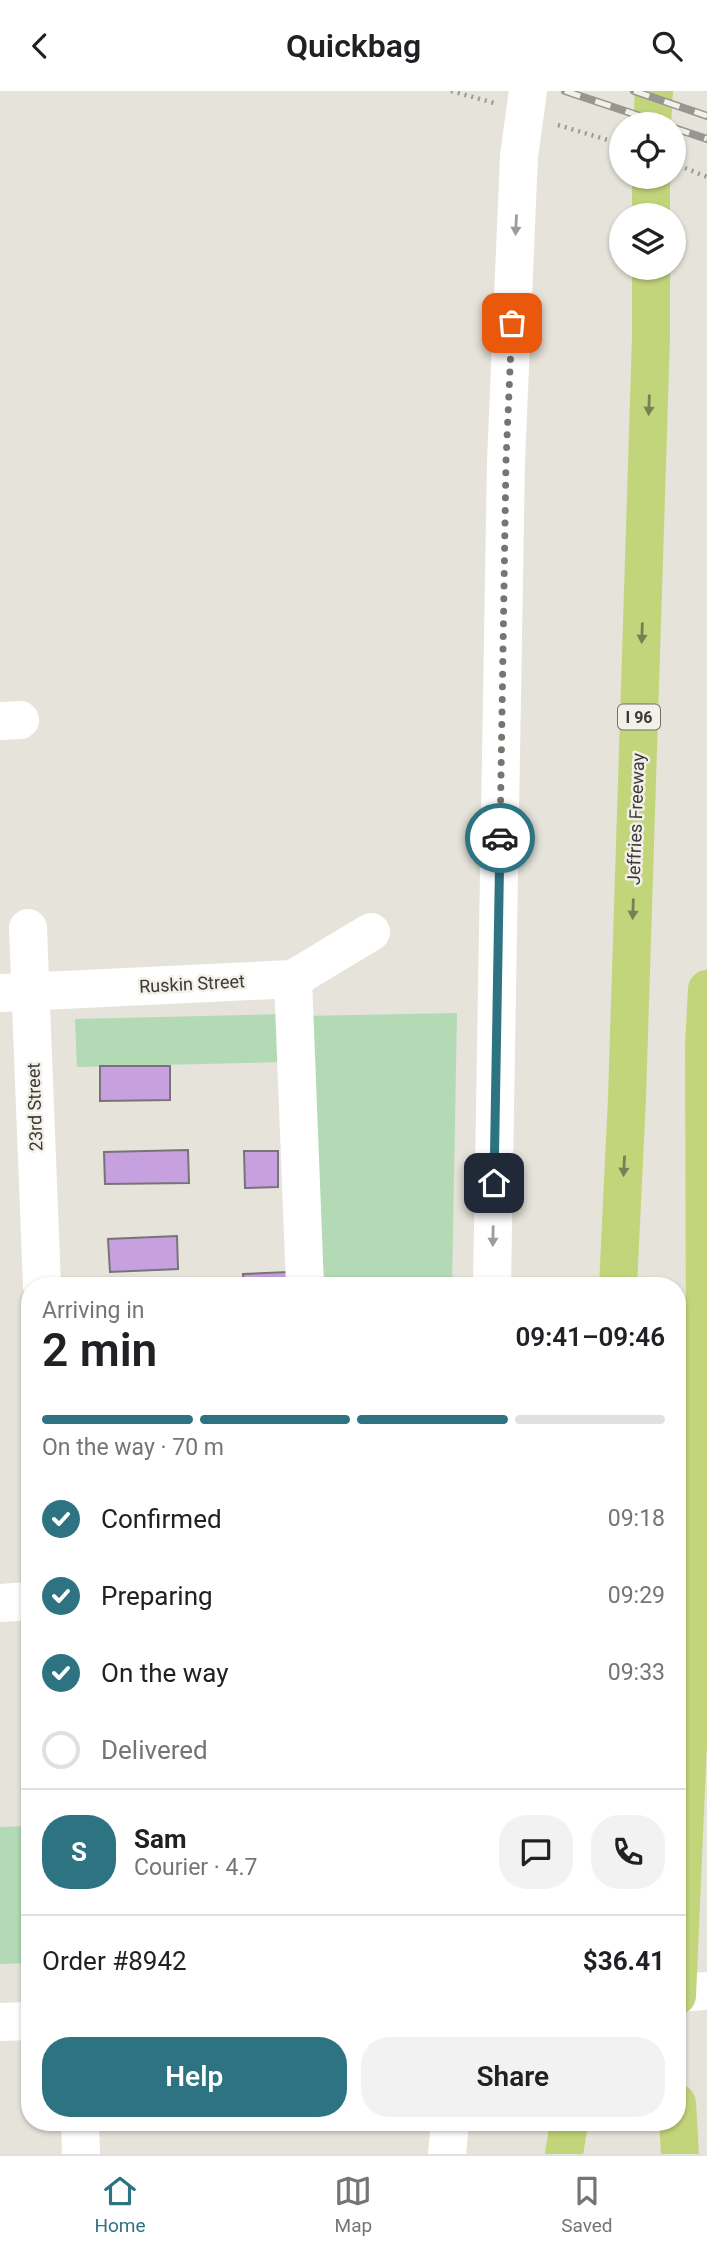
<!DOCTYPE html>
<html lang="en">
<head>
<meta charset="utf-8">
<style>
	:root { --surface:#fff; --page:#f2f2f2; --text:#202124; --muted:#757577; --line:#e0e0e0; --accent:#2d7381 }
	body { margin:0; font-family:Roboto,sans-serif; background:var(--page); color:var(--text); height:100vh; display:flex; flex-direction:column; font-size:26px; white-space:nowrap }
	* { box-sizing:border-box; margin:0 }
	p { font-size:23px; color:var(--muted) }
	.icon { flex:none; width:38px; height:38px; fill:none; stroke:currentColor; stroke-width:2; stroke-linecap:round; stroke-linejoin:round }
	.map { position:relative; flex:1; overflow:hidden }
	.details { position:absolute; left:21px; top:1186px; width:665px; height:854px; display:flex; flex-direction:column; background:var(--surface); border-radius:28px; box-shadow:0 2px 5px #0004 }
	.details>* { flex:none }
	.fabs { position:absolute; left:609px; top:21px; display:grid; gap:14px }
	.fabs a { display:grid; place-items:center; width:77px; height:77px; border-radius:50%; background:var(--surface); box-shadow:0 2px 5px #0004; font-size:35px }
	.pin { position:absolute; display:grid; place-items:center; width:60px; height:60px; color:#fff; margin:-30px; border-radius:14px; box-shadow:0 4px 10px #0006 }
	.courier { position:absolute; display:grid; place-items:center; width:70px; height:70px; margin:-35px; border:5px solid #2d7381; border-radius:50%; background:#fff; color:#222; box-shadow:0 2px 9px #0007 }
	.summary em { font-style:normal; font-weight:600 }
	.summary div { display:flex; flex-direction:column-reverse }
	.summary { display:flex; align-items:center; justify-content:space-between; height:119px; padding:0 21px }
	h1 { font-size:46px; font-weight:600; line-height:52px }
	.bar { display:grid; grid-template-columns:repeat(4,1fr); gap:10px 7px; align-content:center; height:84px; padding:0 21px }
	.bar i { height:9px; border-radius:5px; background:var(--line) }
	.bar .current { background:var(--accent) }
	.bar p { grid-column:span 4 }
	.line { display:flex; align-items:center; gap:18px; padding:0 21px; border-top:2px solid var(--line) }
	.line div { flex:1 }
	.round { display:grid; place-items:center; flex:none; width:74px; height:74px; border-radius:28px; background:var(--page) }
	ol { padding:0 21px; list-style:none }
	li { display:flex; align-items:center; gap:21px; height:77px }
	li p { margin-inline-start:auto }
	li .icon { padding:7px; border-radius:50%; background:var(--accent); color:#fff; stroke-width:4 }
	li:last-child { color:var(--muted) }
	li i { width:38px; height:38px; border:4px solid var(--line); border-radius:50% }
	.button { display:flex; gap:14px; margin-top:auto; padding:14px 21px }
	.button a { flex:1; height:80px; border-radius:28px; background:var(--accent); color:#fff; font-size:28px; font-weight:600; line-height:80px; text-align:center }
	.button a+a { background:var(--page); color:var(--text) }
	header { display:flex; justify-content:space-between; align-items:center; height:91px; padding:0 21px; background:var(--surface); font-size:32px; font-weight:600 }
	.dock { display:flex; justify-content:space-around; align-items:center; height:98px; border-top:2px solid var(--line); background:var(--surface); font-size:19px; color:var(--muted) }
	.dock a { display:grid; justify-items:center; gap:4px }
	.dock .current { color:var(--accent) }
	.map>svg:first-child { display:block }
</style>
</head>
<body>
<header><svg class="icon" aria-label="back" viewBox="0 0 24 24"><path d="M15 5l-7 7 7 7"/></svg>Quickbag<svg class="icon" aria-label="search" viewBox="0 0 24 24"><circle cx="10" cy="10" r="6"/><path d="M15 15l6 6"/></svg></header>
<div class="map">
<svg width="707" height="2063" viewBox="0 0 707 2063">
	<rect width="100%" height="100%" fill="#e6e3db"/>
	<g fill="#b3dab5">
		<polygon points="457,922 452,1195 314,1195 303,925"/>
		<polygon points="287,923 288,971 77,976 75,928"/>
		<polygon points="25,1735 30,1872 0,1873 0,1736"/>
	</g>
	<g fill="#c7a1df" stroke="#777379" stroke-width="2">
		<polygon points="100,975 170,975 170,1009 100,1010"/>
		<polygon points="188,1059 189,1092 105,1093 104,1061"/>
		<polygon points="244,1060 278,1060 278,1096 245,1097"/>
		<polygon points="177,1145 178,1178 110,1181 108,1148"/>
		<polygon points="288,1181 288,1195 244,1195 243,1183"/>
		<polygon points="191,1187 191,1195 109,1195 109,1190"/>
	</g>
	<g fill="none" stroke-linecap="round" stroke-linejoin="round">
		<g stroke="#9b9993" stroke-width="4.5" stroke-dasharray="2 5" stroke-linecap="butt">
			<polyline points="451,0 494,12"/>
			<polyline points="558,34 621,53"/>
			<polyline points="685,77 707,86"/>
		</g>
		<g stroke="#fff" stroke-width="38">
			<polyline points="0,630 20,629"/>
			<polyline points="28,837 42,1195"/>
			<polyline points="293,888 305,1195"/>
			<polyline points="0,902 293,888 371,841"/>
			<polyline points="492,1195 506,370 519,65 528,0"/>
			<polyline points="0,1512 30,1510"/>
			<polyline points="677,1902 707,1900"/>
			<polyline points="0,1931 30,1930"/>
			<polyline points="80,2032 81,2063"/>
			<polyline points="447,2063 450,2032"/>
		</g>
		<g stroke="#c3d57b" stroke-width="38">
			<polyline points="652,33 654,0"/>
			<polyline points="651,86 651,124"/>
			<polyline points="618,1195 627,1007 651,246 651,177"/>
			<polyline points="677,1905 705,1259 704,955 707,898"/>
			<polyline points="677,2012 680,2063"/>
			<polyline points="564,2063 569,2032"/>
		</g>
		<g stroke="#989690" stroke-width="8">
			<g id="rail">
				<polyline points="565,0 664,33"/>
				<polyline points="634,0 707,25"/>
				<polyline points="674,37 707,48"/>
			</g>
		</g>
		<use href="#rail" stroke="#f3f0e9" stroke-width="5" stroke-dasharray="16" stroke-linecap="butt"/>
	</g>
	<defs><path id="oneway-solid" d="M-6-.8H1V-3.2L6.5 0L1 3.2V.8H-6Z" transform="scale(1.75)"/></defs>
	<g fill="#9d9c9b">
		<use href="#oneway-solid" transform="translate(516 134) rotate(93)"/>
		<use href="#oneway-solid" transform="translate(493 1145) rotate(91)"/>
	</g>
	<g fill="#788056">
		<use href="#oneway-solid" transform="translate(649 314) rotate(92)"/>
		<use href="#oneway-solid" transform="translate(642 542) rotate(92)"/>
		<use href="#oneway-solid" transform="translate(633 818) rotate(92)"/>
		<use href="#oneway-solid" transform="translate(624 1075) rotate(93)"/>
	</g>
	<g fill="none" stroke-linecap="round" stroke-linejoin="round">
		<polyline stroke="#777570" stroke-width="7" stroke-dasharray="0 12.6" points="500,747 506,370 512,232"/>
		<polyline stroke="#2d7381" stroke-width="9" points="494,1092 500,747"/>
	</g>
	<g text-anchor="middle" stroke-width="5" stroke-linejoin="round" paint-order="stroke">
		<rect fill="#f3f0e9" stroke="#72716c" stroke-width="2" x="618" y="613.5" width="42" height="25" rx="5"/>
		<g font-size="16" font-weight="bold" fill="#3b3a37">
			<text x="639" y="632">I 96</text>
		</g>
		<g font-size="18" fill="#3b3a37" stroke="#f3f0e9">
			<text transform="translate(636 728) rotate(-88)" y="6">Jeffries Freeway</text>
			<text transform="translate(192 893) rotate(-3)" y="6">Ruskin Street</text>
			<text transform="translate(35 1016) rotate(-92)" y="6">23rd Street</text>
		</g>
	</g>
</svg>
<div class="fabs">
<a><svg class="icon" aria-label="locate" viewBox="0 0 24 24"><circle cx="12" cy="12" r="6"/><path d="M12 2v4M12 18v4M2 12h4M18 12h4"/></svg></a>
<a><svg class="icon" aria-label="layers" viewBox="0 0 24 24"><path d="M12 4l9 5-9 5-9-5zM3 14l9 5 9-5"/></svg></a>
</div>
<div class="pin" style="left:512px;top:232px;background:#ea580c"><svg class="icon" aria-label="bag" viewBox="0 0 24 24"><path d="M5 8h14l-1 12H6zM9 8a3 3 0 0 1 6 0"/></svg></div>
<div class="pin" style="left:494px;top:1092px;background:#1f2937"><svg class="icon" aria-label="home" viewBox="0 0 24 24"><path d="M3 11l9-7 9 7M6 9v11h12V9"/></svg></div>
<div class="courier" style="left:500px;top:747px"><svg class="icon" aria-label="car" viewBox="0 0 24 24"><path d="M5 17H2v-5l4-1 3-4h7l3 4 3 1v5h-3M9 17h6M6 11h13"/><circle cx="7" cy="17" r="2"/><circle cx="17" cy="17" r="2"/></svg></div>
<section class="details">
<div class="summary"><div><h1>2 min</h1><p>Arriving in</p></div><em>09:41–09:46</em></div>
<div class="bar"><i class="current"></i><i class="current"></i><i class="current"></i><i></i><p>On the way · 70 m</p></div>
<ol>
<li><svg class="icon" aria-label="check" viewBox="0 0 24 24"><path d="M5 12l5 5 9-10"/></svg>Confirmed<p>09:18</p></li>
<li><svg class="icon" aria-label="check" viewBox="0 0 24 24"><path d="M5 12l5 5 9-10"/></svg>Preparing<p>09:29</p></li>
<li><svg class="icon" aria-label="check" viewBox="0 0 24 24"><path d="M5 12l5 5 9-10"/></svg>On the way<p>09:33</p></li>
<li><i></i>Delivered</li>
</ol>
<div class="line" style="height:126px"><b class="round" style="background:var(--accent);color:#fff">S</b><div><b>Sam</b><p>Courier · 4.7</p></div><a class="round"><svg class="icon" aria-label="chat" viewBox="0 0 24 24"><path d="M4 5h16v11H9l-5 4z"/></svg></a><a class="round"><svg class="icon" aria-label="phone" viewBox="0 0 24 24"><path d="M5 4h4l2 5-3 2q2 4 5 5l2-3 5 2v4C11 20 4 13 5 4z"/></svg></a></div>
<div class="line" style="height:91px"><div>Order #8942</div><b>$36.41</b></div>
<div class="button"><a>Help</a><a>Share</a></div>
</section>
</div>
<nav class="dock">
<a class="current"><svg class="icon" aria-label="home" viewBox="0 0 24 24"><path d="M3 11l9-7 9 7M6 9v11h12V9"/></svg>Home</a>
<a><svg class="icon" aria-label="map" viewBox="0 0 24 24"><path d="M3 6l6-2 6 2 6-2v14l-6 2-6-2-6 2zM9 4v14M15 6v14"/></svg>Map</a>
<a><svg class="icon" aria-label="saved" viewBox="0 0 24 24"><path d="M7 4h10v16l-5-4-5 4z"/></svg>Saved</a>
</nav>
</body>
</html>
